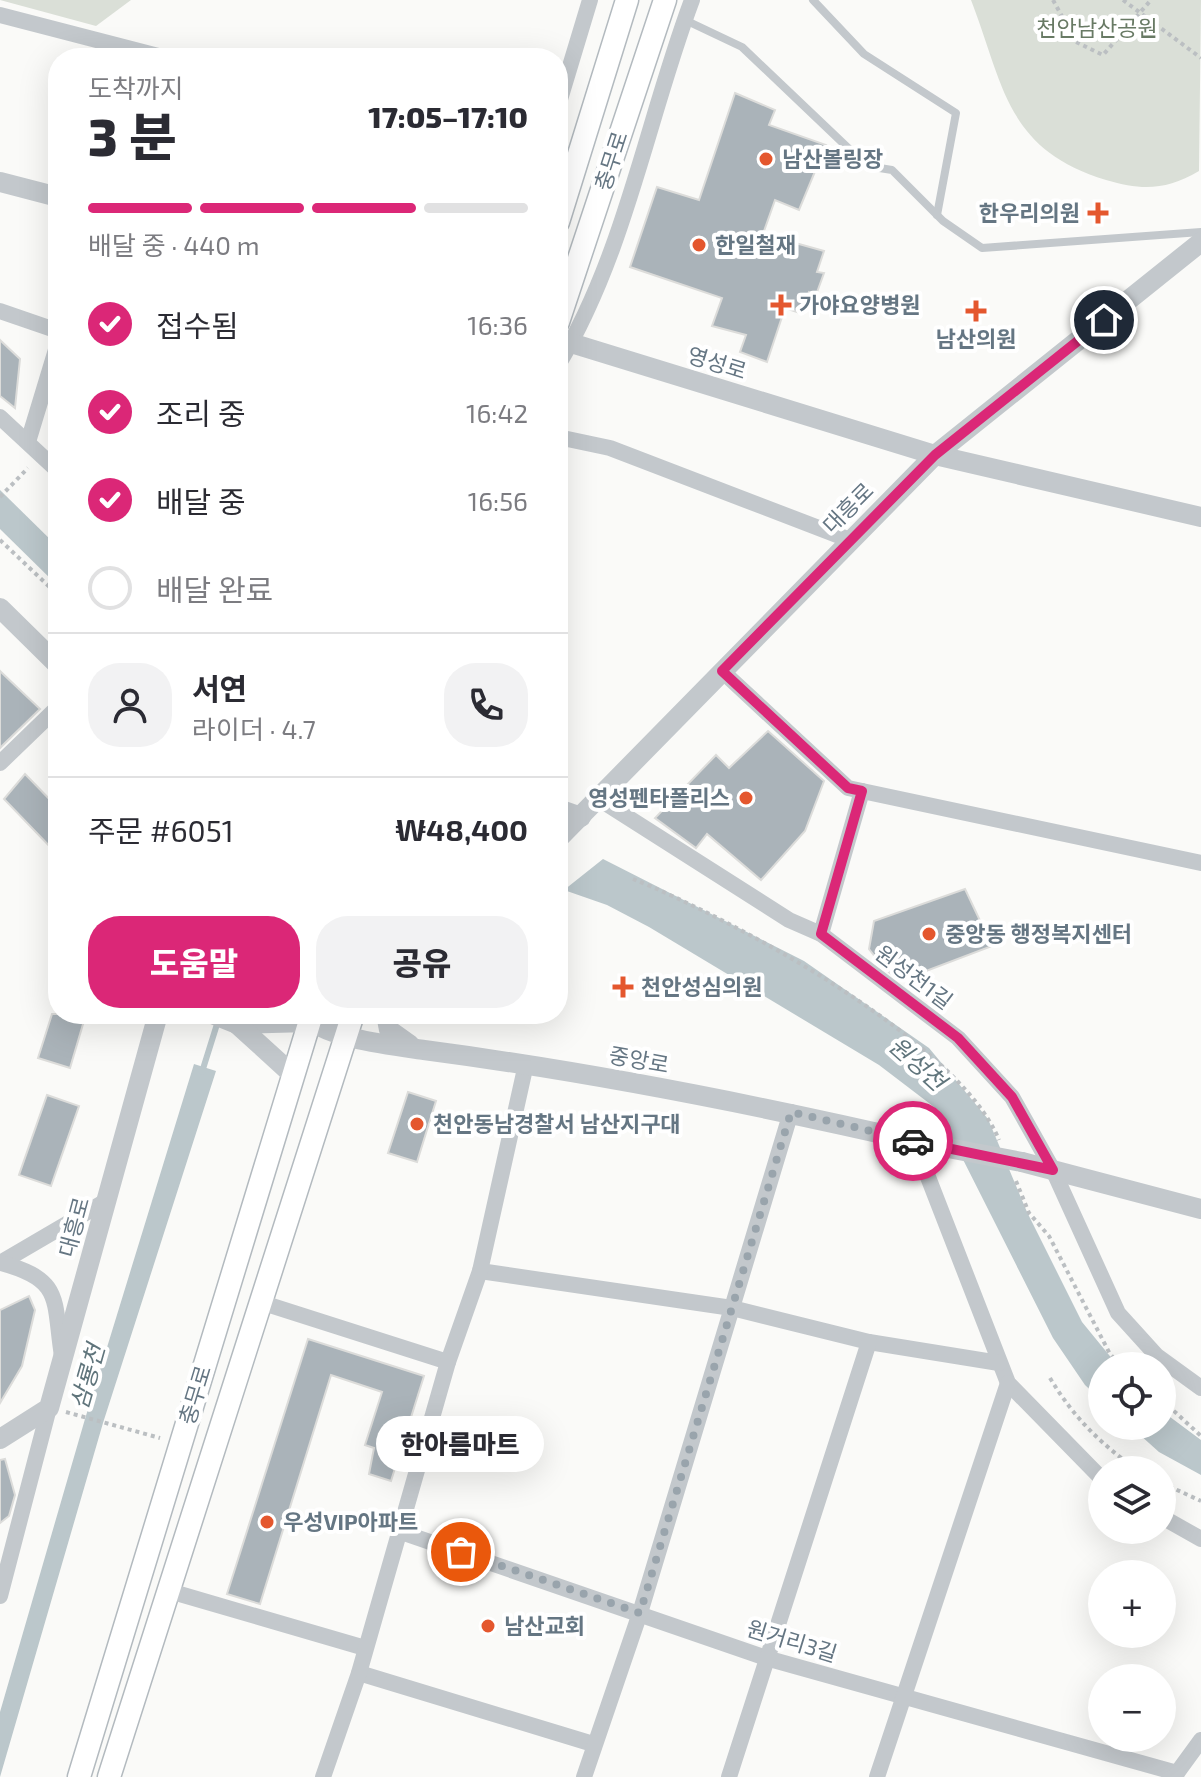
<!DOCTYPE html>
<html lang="ko">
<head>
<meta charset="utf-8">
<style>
	:root { --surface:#fff; --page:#f2f2f3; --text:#2b2b33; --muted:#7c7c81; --line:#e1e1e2; --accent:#db2777 }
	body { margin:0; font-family:"Exo 2","Noto Sans KR",sans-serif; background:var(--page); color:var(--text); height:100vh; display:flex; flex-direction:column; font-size:30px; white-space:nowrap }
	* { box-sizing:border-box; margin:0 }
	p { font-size:26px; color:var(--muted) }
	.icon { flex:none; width:44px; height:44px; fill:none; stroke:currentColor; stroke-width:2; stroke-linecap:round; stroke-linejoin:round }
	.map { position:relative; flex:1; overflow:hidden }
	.details { position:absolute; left:48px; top:48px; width:520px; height:976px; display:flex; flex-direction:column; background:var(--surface); border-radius:32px; box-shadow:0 8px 32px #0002 }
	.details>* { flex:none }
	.buttons { position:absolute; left:1088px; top:1352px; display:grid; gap:16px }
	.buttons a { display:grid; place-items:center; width:88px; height:88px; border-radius:50%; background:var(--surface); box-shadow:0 8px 32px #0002; font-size:40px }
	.pin { position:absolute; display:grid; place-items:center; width:68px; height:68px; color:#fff; margin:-34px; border:4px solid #fff; border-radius:50%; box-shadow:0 2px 8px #0007 }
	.courier { position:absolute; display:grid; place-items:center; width:80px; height:80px; margin:-40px; border:6px solid #db2777; border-radius:50%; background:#fff; color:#222; box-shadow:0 2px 10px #0007 }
	.bubble { position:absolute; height:56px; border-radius:28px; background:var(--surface); box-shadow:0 8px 32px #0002; font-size:26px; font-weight:800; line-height:56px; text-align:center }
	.headline em { font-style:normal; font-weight:800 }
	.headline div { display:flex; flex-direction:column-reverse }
	.headline { display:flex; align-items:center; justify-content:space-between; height:136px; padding:0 40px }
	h1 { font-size:52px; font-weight:800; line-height:60px }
	.bar { display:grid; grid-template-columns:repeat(4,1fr); gap:12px 8px; align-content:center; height:96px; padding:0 40px }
	.bar i { height:10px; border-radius:6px; background:var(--line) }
	.bar .selected { background:var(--accent) }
	.bar p { grid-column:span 4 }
	.line { display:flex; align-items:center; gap:20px; padding:0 40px; border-top:2px solid var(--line) }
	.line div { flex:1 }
	.round { display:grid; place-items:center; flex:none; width:84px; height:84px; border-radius:32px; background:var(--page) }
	ol { padding:0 40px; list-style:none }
	li { display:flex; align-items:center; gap:24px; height:88px }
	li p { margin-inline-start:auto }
	li .icon { padding:8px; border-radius:50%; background:var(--accent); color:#fff; stroke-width:4 }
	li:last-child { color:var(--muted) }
	li i { width:44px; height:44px; border:4px solid var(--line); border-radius:50% }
	.action { display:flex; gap:16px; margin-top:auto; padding:16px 40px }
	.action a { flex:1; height:92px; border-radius:32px; background:var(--accent); color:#fff; font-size:32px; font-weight:800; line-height:92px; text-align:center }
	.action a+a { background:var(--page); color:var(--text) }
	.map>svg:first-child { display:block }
</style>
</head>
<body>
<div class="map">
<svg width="1201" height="1777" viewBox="0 0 1201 1777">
	<rect width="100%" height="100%" fill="#fafaf8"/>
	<g fill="#dadfd7">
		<polygon points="0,0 131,0 96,26"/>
		<path d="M971 0H1201L1199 171C1166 190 1143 191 1106 180 1005 149 1004 85 971 0Z"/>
	</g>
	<g fill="#bbc7cb">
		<polygon points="0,490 58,547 58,586 0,529"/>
		<polygon points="603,859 804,961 929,1048 988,1119 1027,1212 1082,1322 1118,1366 1102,1366 1102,1401 1085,1385 1053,1338 938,1110 879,1065 649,927 607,905 564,890"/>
		<polygon points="194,1064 216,1071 103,1423 0,1777 0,1712 85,1419"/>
		<polygon points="1162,1411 1201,1440 1201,1475 1159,1452 1130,1426 1162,1426"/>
	</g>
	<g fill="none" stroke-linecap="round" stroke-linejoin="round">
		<polyline stroke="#bbc7cb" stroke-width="6" points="202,1072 218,1021"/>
	</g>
	<g fill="#aab3b9" stroke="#dcdcda" stroke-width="2">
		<polygon points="735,93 775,110 769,125 826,145 799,210 775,200 763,234 824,251 817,272 824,273 816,295 809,292 800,313 785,308 767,362 740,352 746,335 712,326 722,298 630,267 657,187 699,200"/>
		<polygon points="0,340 20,359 15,408 0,396"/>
		<polygon points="0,671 40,709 0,748"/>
		<polygon points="768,731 824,781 805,831 761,880 707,834 696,848 655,818 716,755 729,768"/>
		<polygon points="25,774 58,808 58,855 4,799"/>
		<polygon points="965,889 992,946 905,979 899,980 884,968 869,949 874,921"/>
		<polygon points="52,1014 86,1014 70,1068 38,1058"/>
		<polygon points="408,1092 436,1101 417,1162 388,1153"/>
		<polygon points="47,1095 79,1106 51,1186 19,1175"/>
		<polygon points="29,1296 35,1310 22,1366 0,1403 0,1310"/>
		<polygon points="308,1339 424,1376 391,1481 369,1474 374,1448 365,1445 382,1392 331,1375 260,1604 227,1594"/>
		<polygon points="5,1459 15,1495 9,1516 0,1523 0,1460"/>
	</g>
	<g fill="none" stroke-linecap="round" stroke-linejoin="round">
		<g stroke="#b3babf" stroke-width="25">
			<g id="secondary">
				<polyline points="558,222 627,0"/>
				<polyline points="558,322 665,0"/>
				<polyline points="79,1777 312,1014"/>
				<polyline points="109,1777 353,1014"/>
			</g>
		</g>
		<g stroke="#bbbfc2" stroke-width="4" stroke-dasharray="4 4" stroke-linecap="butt">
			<polyline points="1053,0 1076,42 1103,55 1151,0"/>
			<polyline points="1123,0 1201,58"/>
			<polyline points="0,497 28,468"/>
			<polyline points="0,540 58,595"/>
			<path d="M633 879C731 918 959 1041 999 1140"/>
			<polyline points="1016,1181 1029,1213 1049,1236 1110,1354 1121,1366"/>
			<path d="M1050 1378C1074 1418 1100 1443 1137 1470"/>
			<polyline points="1162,1400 1201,1436"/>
			<polyline points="66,1412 160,1438"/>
			<polyline points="1162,1483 1201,1501"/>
		</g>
		<g stroke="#c3c8cc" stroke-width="8">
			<polyline points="813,0 864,54 956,113 937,215"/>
			<polyline points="685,20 742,47 867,166 892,170 943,221 982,248 1201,232"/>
		</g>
		<g stroke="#c3c8cc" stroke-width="16">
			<polyline points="0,15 166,58"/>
			<polyline points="558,106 590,0"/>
			<polyline points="0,311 58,331"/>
			<path d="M558 365C625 254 647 120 692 0"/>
			<polyline points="0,417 58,471"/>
			<polyline points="558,437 610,448 850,540"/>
			<polyline points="28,442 58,343"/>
			<polyline points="722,671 848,788 1201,863"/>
			<polyline points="0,763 58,707"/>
			<polyline points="599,799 789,920 821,934 958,1038 1012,1097 1053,1170 1118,1313 1157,1356 1201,1388"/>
			<polyline points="821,934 862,791"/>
			<polyline points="914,1141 1008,1383 1102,1479"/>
			<polyline points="0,1263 106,1201"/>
			<path d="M1 1263C64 1280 53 1300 62 1356"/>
			<polyline points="480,1271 732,1308 869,1342 999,1363"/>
			<polyline points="260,1302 448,1362"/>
			<polyline points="1162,1517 1201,1539"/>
			<polyline points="401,1532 766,1658 1177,1773"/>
			<polyline points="166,1590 365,1648"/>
			<polyline points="0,1596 49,1408"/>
			<polyline points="359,1673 593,1744"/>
			<polyline points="323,1777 359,1673 448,1362 480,1271 526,1064"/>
			<polyline points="584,1777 640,1613 791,1112"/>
			<polyline points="729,1777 869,1342"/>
			<polyline points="877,1777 1008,1383"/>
			<polyline points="1174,1777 1201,1740"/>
		</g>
		<g stroke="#c3c8cc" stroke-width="20">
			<polyline points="0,182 58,197"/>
			<polyline points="571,343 935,455 1201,517"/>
			<polyline points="0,608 58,665"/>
			<polyline points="558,809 581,817"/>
			<polyline points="558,839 935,455 1201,242"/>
			<polyline points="212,1014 237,1024 309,1022"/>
			<path d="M304 1014C320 1038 396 1046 424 1050 592 1072 758 1105 922 1143"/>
			<polyline points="386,1014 389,1030 410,1045"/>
			<polyline points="237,1024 293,1075"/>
			<polyline points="1022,1162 1201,1209"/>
			<polyline points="0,1439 49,1408 158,1014"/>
		</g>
		<use href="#secondary" stroke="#fff" stroke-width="22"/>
		<polyline stroke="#c3c8cc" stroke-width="20" points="922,1143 1022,1162"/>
	</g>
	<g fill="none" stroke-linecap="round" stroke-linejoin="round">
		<polyline stroke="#99a4ac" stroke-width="8" stroke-dasharray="0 14.4" points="461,1552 640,1613 791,1112 913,1141"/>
		<polyline stroke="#db2777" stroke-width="10" points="913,1141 1053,1170 1012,1097 958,1038 821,934 862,791 848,788 722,671 935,455 1104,320"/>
	</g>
	<g fill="#e4572e" stroke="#fff" stroke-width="3">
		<circle cx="766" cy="159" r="8"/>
		<path d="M1094 201h8v8h8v8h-8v8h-8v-8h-8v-8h8z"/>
		<circle cx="699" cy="245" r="8"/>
		<path d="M777 293h8v8h8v8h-8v8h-8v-8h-8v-8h8z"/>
		<path d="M972 299h8v8h8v8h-8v8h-8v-8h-8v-8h8z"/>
		<circle cx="746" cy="798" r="8"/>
		<circle cx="929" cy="934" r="8"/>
		<path d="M619 975h8v8h8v8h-8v8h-8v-8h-8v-8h8z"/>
		<circle cx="417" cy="1124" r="8"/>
		<circle cx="267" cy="1522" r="8"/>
		<circle cx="488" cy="1626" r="8"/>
	</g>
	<g text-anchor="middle" stroke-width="8" stroke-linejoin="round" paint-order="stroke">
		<g font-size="22" fill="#687a64" stroke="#fff">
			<text x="1097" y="36">천안남산공원</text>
		</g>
		<g font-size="22" font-weight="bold" fill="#657683" stroke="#fff" text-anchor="start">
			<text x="782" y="167">남산볼링장</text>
			<text x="1080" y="221" text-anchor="end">한우리의원</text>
			<text x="715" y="253">한일철재</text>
			<text x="799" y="313">가야요양병원</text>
			<text x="976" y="347" text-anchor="middle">남산의원</text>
			<text x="730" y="806" text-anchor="end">영성펜타폴리스</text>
			<text x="945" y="942">중앙동 행정복지센터</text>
			<text x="641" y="995">천안성심의원</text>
			<text x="433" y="1132">천안동남경찰서 남산지구대</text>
			<text x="283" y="1530">우성VIP아파트</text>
			<text x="504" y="1634">남산교회</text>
		</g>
		<g font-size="22" fill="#657683" stroke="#fff">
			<text transform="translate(611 161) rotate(-72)" y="8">충무로</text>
			<text transform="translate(717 363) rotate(17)" y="8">영성로</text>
			<text transform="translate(848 508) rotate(-45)" y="8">대흥로</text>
			<text transform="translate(914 977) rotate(37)" y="8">원성천1길</text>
			<text transform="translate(639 1060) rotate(10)" y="8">중앙로</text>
			<text transform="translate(74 1227) rotate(-75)" y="8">대흥로</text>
			<text transform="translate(195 1395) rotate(-73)" y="8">충무로</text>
			<text transform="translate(792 1641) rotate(17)" y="8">원거리3길</text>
		</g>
		<g font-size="24" font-style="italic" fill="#60757c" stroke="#fff">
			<text transform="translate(917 1064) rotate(42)" y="8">원성천</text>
			<text transform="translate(88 1377) rotate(-74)" y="8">삼룡천</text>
		</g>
	</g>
</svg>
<div class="buttons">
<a><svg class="icon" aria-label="locate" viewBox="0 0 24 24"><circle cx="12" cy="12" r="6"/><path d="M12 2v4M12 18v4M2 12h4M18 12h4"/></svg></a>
<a><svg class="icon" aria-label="layers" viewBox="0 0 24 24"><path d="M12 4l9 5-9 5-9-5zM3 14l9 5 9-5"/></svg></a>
<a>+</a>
<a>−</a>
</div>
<div class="pin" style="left:461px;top:1552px;background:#ea580c"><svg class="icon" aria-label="bag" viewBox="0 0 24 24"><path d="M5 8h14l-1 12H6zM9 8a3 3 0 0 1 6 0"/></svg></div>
<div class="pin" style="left:1104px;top:320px;background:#1f2937"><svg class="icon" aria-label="home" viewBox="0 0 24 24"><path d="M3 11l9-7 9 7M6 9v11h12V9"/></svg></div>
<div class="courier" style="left:913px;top:1141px"><svg class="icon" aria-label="car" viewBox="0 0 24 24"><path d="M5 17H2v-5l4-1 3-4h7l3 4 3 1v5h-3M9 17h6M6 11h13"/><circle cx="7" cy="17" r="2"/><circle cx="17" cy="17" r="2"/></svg></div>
<div class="bubble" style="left:376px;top:1416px;width:168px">한아름마트</div>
<section class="details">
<div class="headline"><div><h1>3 분</h1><p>도착까지</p></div><em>17:05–17:10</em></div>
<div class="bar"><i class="selected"></i><i class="selected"></i><i class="selected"></i><i></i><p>배달 중 · 440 m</p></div>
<ol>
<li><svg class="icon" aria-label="check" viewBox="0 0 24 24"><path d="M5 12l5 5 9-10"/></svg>접수됨<p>16:36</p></li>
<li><svg class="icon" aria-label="check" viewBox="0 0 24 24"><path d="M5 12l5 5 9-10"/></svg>조리 중<p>16:42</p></li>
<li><svg class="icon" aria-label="check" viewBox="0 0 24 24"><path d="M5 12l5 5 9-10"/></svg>배달 중<p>16:56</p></li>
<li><i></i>배달 완료</li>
</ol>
<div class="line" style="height:144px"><a class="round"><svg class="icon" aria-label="person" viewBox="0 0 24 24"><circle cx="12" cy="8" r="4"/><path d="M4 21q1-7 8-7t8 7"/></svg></a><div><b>서연</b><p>라이더 · 4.7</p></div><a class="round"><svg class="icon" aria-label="phone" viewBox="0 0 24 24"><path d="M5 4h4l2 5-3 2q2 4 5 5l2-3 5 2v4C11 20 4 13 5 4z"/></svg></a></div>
<div class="line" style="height:104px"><div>주문 #6051</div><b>₩48,400</b></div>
<div class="action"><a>도움말</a><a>공유</a></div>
</section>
</div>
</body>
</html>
